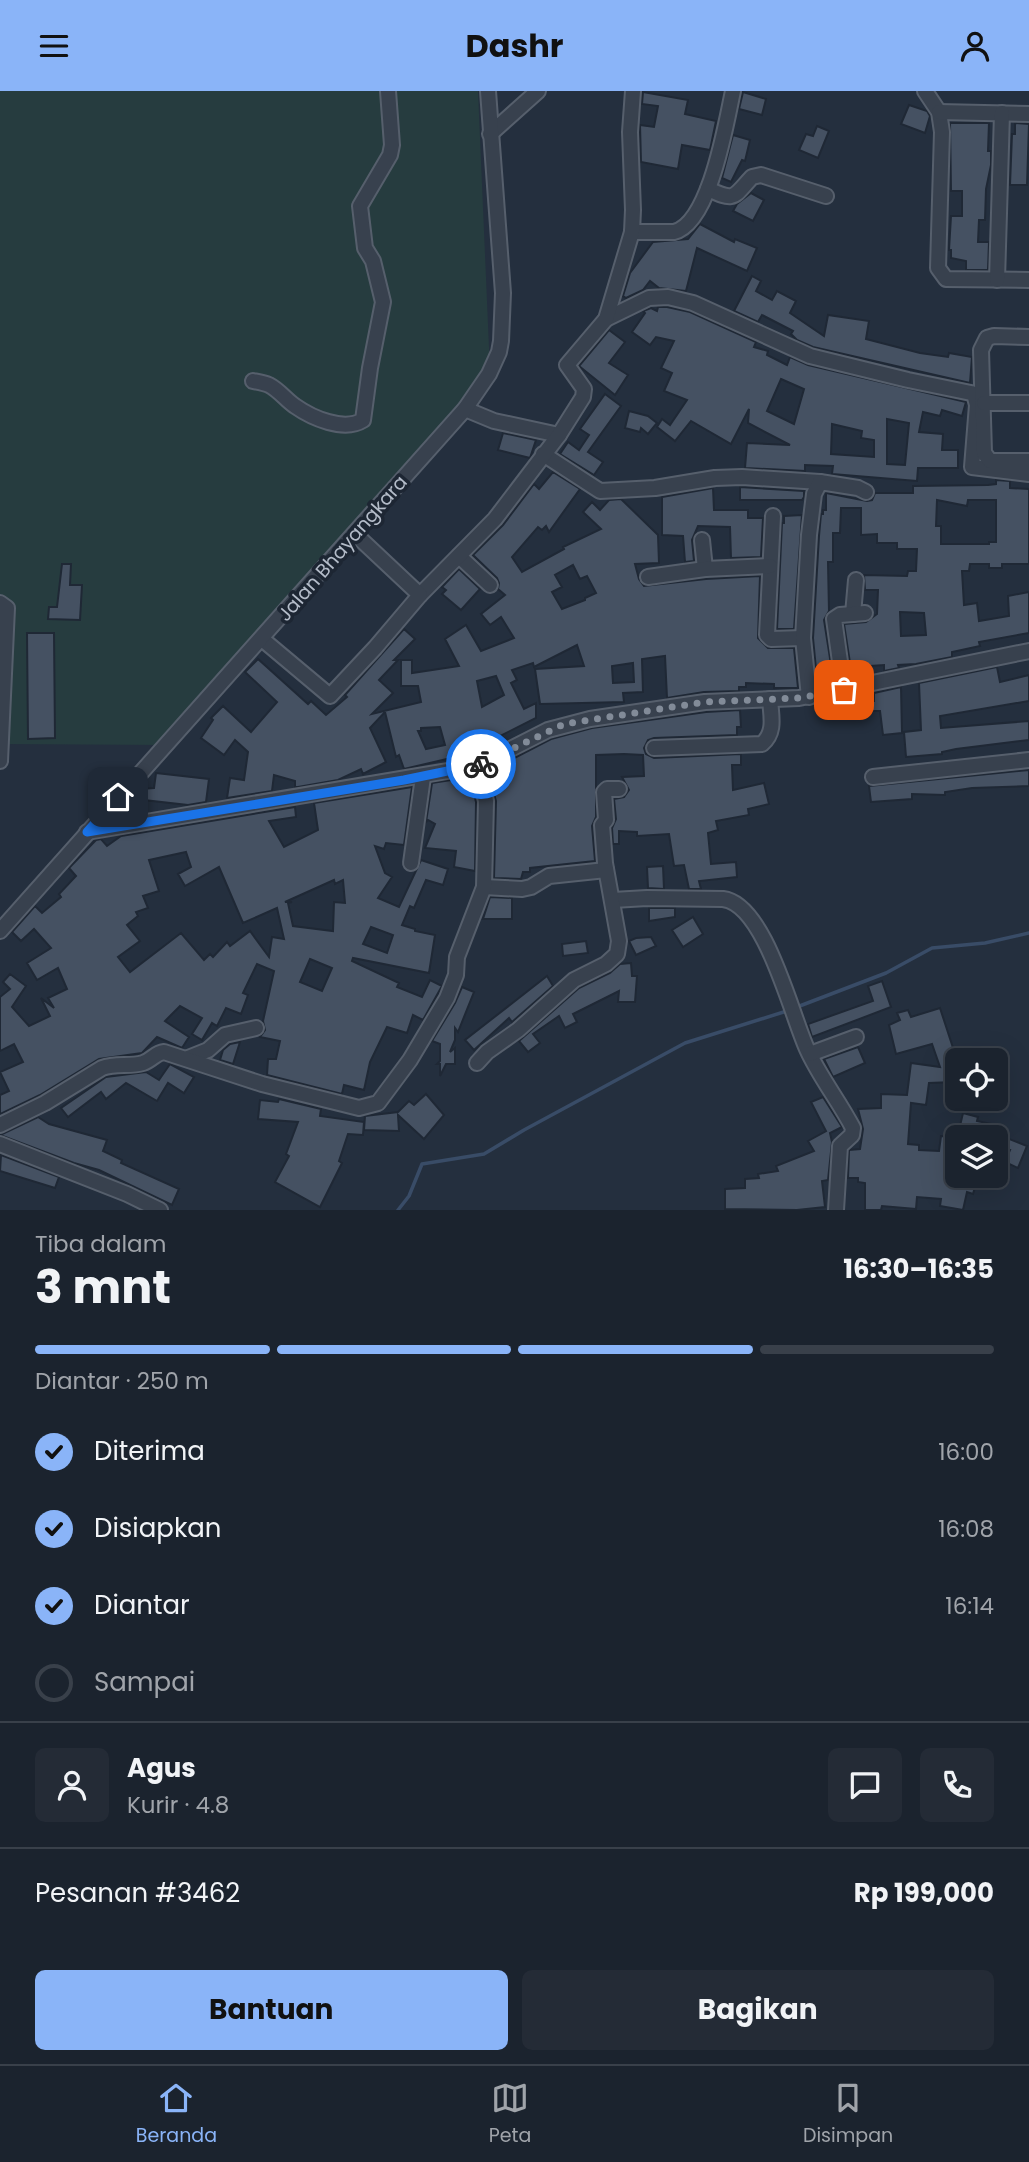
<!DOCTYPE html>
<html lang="id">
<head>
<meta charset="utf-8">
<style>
	:root { --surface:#1b232e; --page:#242b36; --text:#f1f3f6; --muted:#a0a4aa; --line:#39404a; --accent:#8ab4f8 }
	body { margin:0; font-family:Poppins,sans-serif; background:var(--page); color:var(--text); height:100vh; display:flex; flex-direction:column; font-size:26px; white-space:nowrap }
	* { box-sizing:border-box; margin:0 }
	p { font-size:23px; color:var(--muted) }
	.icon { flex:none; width:38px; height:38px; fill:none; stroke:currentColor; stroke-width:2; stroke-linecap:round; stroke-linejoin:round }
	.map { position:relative; height:1119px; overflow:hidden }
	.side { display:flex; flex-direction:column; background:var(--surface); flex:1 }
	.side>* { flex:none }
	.fabs { position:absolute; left:945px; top:957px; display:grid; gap:14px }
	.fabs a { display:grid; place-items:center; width:63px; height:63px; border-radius:10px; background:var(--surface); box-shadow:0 7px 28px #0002,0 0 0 2px var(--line); font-size:35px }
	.pin { position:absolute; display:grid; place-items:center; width:60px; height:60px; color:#fff; margin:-30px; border-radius:14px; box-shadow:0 4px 10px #0006 }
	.courier { position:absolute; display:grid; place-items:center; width:70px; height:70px; margin:-35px; border:5px solid #1a73e8; border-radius:50%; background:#fff; color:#222; box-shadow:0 2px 9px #0007 }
	.headline em { font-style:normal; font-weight:700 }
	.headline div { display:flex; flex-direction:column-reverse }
	.headline { display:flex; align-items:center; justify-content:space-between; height:119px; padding:0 35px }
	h1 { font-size:46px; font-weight:700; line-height:52px }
	.bar { display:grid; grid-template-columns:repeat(4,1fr); gap:10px 7px; align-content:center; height:84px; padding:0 35px }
	.bar i { height:9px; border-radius:5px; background:var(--line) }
	.bar .current { background:var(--accent) }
	.bar p { grid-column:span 4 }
	.line { display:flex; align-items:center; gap:18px; padding:0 35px; border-top:2px solid var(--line) }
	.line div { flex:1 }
	.round { display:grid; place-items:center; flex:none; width:74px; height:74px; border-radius:10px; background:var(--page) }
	ol { padding:0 35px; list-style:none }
	li { display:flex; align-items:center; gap:21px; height:77px }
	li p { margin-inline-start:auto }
	li .icon { padding:7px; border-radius:50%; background:var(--accent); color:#111; stroke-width:4 }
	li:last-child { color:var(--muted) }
	li i { width:38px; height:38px; border:4px solid var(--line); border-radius:50% }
	.primary-button { display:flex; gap:14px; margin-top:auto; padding:14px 35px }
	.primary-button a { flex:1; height:80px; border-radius:10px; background:var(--accent); color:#111; font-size:28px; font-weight:700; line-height:80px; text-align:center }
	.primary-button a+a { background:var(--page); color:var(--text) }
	header { display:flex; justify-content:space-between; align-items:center; height:91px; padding:0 35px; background:var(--accent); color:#111; font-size:32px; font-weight:700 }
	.menu { display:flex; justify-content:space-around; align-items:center; height:98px; border-top:2px solid var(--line); background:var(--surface); font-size:19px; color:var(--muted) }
	.menu a { display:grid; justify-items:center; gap:4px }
	.menu .current { color:var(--accent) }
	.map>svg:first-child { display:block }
</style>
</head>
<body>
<header><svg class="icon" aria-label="menu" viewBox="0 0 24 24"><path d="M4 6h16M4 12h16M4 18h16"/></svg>Dashr<svg class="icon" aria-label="person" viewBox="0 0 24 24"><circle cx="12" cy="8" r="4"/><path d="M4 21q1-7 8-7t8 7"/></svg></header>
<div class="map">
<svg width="1029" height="1119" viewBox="0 0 1029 1119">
	<rect width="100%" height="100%" fill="#242f3e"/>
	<polygon fill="#263c3f" points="0,0 478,0 490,280 164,654 0,653"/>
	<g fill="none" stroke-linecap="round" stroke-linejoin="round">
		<g stroke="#394c67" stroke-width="3.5">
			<polyline points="797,916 886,882 932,857 985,852 1029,842"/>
			<polyline points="398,1119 409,1105 422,1073 484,1063 524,1039 685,952 790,919"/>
		</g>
	</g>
	<g fill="#455162" stroke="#1f2835" stroke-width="2" fill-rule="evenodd">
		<polygon points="643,1 688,9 685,23 716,30 710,59 682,54 678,78 641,71 640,34 654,36 658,15 642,13"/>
		<polygon points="743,1 766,8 762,24 739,18"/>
		<polygon points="909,14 927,20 930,25 925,42 901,33"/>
		<polygon points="950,32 989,32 988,60 991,60 991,74 986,98 985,129 979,129 978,151 989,151 988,179 966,179 966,170 951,167 951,159 949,159 951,125 962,125 962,100 951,100"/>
		<polygon points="1015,32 1029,33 1027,94 1010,94 1012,43 1015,43"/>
		<polygon points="817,35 829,40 818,67 799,59 806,43 813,45"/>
		<polygon points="733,44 750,49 745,70 742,69 731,91 722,87"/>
		<polygon points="751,102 764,109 753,130 733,120 737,113"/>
		<polygon points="700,133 734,151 735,148 757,157 747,180 697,157 686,200 659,197 650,190 643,199 626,207 623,205 630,182 653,151 688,148"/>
		<polygon points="752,185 761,190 756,200 772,209 777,200 796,210 790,222 824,245 828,224 869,230 866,248 920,262 948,266 949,262 972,266 970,292 813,256 797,249 791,243 793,240 762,224 758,231 734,220"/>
		<path d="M658 216H667L690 221 756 251 754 256 768 260 767 264 787 274 790 266 808 274 966 311 962 325 942 319 940 325 923 321 919 341 943 343 942 359H958V377H918L917 390 832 383 833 375 805 374V380L745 377 747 352 790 354 748 332 749 318 731 353 691 330 675 350 657 336 662 328 670 334 687 309 664 300 672 282 661 277 674 250 656 246 650 254 632 241 645 222 643 220 651 217 657 220ZM781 288 804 298 794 333 767 320ZM887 328 909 332 905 374 887 373ZM832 333 862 340 861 347 874 349V366L831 363Z"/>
		<polygon points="609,239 625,251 609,272 628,284 615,304 579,275"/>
		<polygon points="605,303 621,315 588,361 603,371 594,384 560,363 568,351 579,359 589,344 580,338"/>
		<polygon points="629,320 648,325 657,332 648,343 641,337 640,341 625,337"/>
		<polygon points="503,342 536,349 530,367 498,359"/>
		<path d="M553 381 580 398 549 441 546 435 542 439 538 436 512 466 522 481 564 458 563 456 601 438 583 421 592 411 600 419 609 409 621 408 658 444 659 472 635 473 639 488 644 495 706 488 760 485 758 547 768 557H794L798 597H774V593L746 592V596H739V600L704 601 667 607 665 565 642 568 643 601 623 602 624 611 540 613 535 578 584 575 577 554 534 576 533 572 512 579 517 589 511 592 524 618 536 612V627L474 658 463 661 464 664 404 678 399 664 396 666 385 621 370 637 386 671 363 683 361 678 338 689 298 696H295V690L274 684 272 700 227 707 230 687 244 689 248 661 235 649 224 664 201 647 213 629 211 627 223 615 251 641 277 611 245 581 258 568 308 613 311 610 326 624 347 606 345 604 404 538 415 548 394 569H398L379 589 393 602 372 623 421 611 418 595H401V569H412V582L459 575 445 548 466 534 481 560 514 547 501 526 490 534 481 523 505 504 498 498 499 492 497 487 473 464 503 434 534 393 539 398ZM573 474 580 488 587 485 596 502 585 507V509L562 518 552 501 562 496 555 484ZM633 572 634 591 613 592 612 575ZM496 585 504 604 482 616 477 590ZM440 636 445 654 426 658 418 640H421V637Z"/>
		<path d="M996 389 1010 390V397L1029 398V473H1002V477H989V473H970L969 480H962L964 514 977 512 979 530 1009 525 1008 505 1029 501V542L979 551 980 555 952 561V566L916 573 898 574 899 577 884 580V574L855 576V584L852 585 844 533 866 531 877 523 878 499H865L864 484 907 485 908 480H916L917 458H897V452H877V443L861 444V417H841L840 442H833V471H828L829 520 824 529 832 580H823L824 588H817L813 547 819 445 821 423H823V419H826V402L867 410 872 409 875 402H913V395L988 394 996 393ZM937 409 967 415 968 409H996V451H989V453H941V435H936ZM900 521 924 522 926 544 901 545Z"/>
		<polygon points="740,396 804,400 804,406 802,409 740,409"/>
		<polygon points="713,397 714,419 748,419 748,427 763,427 761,466 731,467 730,436 698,435 692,449 694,470 685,471 683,445 662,444 662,406"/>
		<polygon points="802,424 794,538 777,538 782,432 784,432 784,425"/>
		<polygon points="62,473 71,473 70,494 82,494 80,529 48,528 49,516 57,516"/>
		<polygon points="459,478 480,498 461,519 442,503 446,499 442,496"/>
		<polygon points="27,542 54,542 55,647 28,648"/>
		<polygon points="997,576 1000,591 1029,584 1029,610 940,625 941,637 1029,630 1029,649 956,658 942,661 942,663 906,666 904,641 921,639 919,592"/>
		<polygon points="901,596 902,642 883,644 880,620 865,620 865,610 874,610 874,602"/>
		<polygon points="740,619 741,636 737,636 737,644 654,647 648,649 644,657 646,663 654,667 741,663 741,674 732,674 733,699 764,692 769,713 748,718 749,724 716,730 718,739 708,742 711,773 736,771 737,786 699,790 701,798 689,798 684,774 674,775 669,743 637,745 637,741 619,740 619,753 613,753 612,737 616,728 614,708 624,706 629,699 622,686 644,685 643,664 624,663 596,664 596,726 592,735 595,770 530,777 530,781 523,781 521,788 494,787 496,710 488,680 498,675 507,675 507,671 551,648 592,637 706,621"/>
		<polygon points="1029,679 1029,695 972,697 945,701 945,704 912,703 912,708 871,711 869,695"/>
		<polygon points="156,682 209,688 206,711 188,714 143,709 144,722 123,725 123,716 139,698 154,697"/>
		<polygon points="470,686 476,711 475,780 454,776 456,760 425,757 435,733 428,729 426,731 432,692"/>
		<path d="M412 696 404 754 386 752 384 758 375 755 385 782 392 786 378 807 399 816 421 769 448 778 443 794 426 789 414 817 410 815 402 834 415 838V840L435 844 429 882 353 867 352 870 399 892 397 896 422 906 430 889 442 895 423 929 413 924 407 942 387 936 370 971 364 999 344 994 342 1003 267 984 268 968H276L280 950 260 946 265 939 263 930 274 880 257 873 243 902 248 904 241 923 226 917 217 935 212 932 202 949 192 943 202 927 180 915 165 930 189 946 182 957 157 946 142 962 99 968 40 1004 0 1023V1004L9 1000 0 981 23 971 14 953 0 960V906L10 898 3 891 10 883 26 895 12 916 29 935 50 925 41 907 54 917 48 907 67 898 58 877 37 889 27 872 51 857 34 838 21 850 12 841 35 815 42 822 61 806 59 803 76 785 69 777 96 749 101 748 107 755 121 745 295 716 296 726 269 730 284 756 318 739 314 712ZM186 761 191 776 178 783 185 795 219 776 243 832 277 817 284 848 272 846 269 866 250 840 230 855 227 851 213 866 210 863 204 869 181 842 130 881 118 866 140 850 127 834 138 825 136 821 148 817 143 805 159 800 149 769ZM334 789 335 793 343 789 345 812 334 811 333 840 293 835 288 812 292 811H285ZM371 836 393 844 387 862 363 853ZM310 868 332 877 322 900 300 891Z"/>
		<polygon points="663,775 664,798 648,797 647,776"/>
		<polygon points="490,806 512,807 512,828 483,828"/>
		<polygon points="649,817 675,817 675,826 649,830"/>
		<polygon points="693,826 703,843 683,856 672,839"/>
		<polygon points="651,846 656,855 636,864 629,850 636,847"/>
		<polygon points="586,850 588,862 563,865 562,853"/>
		<polygon points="631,872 632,885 637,885 635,911 618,911 619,900 573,923 577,931 565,937 559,925 533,943 540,952 528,961 519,950 579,897 610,882 620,873"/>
		<polygon points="547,885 553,895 512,931 509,927 474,959 465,949"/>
		<polygon points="882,890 891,916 812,946 808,933 873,910 868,895"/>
		<polygon points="462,896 474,901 458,941 455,937 455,949 450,961 455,957 455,973 446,973 440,985 440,973 437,973 440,970 440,953 432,950 455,912"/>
		<polygon points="940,917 956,966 954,967 955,991 929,992 926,1014 911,1012 908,1053 919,1054 919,1059 939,1060 941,1045 957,1046 957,1085 974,1085 973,1088 977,1089 973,1103 967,1101 963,1119 940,1115 941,1108 917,1106 916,1118 882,1115 881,1119 865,1119 865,1092 858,1091 858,1087 848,1087 849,1059 860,1058 863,1038 858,1018 881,1017 881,1003 907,1004 911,972 940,976 932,953 896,963 889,934 900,929 897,922 908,919 911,926"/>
		<polygon points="240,951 233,973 220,969 223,959 230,953"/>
		<polygon points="858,956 865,972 833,986 824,968"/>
		<polygon points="170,973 194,986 184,1002 168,992 157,1010 126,992 106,1008 101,1001 68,1026 61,1017 106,986 146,981 159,989"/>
		<polygon points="426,1003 444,1024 424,1048 398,1024 399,1040 364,1039 365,1025 398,1021 409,1010 414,1014"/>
		<polygon points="823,1006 842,1036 830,1042 832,1051 828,1089 822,1090 825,1116 797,1119 725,1118 725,1098 745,1097 745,1088 759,1087 758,1083 778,1080 776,1075 814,1060 808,1050 826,1040 811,1011"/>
		<polygon points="279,1008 321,1018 320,1025 364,1031 363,1044 348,1043 339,1070 342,1072 320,1116 275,1091 289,1065 286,1063 298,1031 258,1028 260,1009 278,1011"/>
		<polygon points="963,1022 978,1026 977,1030 1001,1035 999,1044 1027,1055 1018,1077 1005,1071 1010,1059 996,1056 996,1046 981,1046 959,1039"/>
		<polygon points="38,1026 49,1033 107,1049 103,1060 122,1069 121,1072 179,1098 172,1114 99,1079 74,1072 0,1044"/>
		<polygon points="1,1064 59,1086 55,1097 0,1080"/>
	</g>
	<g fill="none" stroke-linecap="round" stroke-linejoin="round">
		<g stroke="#565f6c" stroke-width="18">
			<g id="minor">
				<polyline points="925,0 939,21 942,41 938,177 946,188 1029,189"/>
				<polyline points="939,21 1029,23"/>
				<polyline points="490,43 538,0"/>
				<path d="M708 98C736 111 733 106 752 86L761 84 826 105"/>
				<path d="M632 141H674C710 132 726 32 733 0"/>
				<polyline points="997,189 1002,22"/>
				<polyline points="606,228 649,207 668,206 693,212 810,265 908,289 971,302 974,303 977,314 972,376 1029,383"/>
				<polyline points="1029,246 994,245 987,247 981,259 984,362 990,370 1029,370"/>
				<path d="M253 290C258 291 264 292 269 294 279 299 286 309 295 315 312 327 344 341 363 329L370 277 383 211 373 170 365 157 360 115 390 64 392 54 388 0"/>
				<polyline points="984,312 1029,312"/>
				<polyline points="465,318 494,330 559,344"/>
				<polyline points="543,363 600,400 655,397 715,387 742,386 820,391"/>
				<polyline points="773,425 767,544 771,548 803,547"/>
				<polyline points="702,449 705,478"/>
				<polyline points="459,465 490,494"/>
				<polyline points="648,486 705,478 770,475"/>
				<polyline points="420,504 495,428 559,344 583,306 584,298 567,274 606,228 632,141 633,119 630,41 633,0"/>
				<polyline points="0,512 7,517 0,670"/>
				<polyline points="853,523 856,489"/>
				<polyline points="262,548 330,605 375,557 420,504 355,443"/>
				<polyline points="844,599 834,528 840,524 865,522"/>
				<polyline points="809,606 803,547 809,444 814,403 820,391 858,397 866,401"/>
				<path d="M654 657 762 653C776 641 771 625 770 608"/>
				<polyline points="873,686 1029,669"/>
				<polyline points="87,741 477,675 548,639 590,628 705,611 799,607 1029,560"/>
				<polyline points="411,772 423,686"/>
				<polyline points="484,796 522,798 531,796 549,785 606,779"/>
				<path d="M613 809 647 807 723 808C765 813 791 923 807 958 819 985 839 1010 853 1037L852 1044 840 1055 836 1119"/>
				<polyline points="0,840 465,318 489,283 499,261 501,250 503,202 488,0"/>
				<polyline points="810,963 856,946"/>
				<polyline points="188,967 208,959 225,944 256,937"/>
				<polyline points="477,972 487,961 518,939 574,889 606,873 617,863 619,850 605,772 602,734 606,729 604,701 607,698 619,698"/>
				<path d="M0 1034 45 1012 102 977C116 972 130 976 143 972 152 969 155 962 164 961L262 993 343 1013 359 1017 378 1012 410 969 447 907 456 884 457 866 484 796 486 710 477 675"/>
				<polyline points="0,1053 127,1103 160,1119"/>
			</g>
		</g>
		<use href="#minor" stroke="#38414e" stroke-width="14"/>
	</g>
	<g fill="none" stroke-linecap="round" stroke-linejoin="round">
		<polyline stroke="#828b98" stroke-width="7" stroke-dasharray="0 12.6" points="481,673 564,633 705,611 799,607 844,599"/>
		<polyline stroke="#1a73e8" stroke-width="9" points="118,706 87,741 404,689 481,673"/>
	</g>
	<g text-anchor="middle" stroke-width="7" stroke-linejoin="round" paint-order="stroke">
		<g font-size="19" fill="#b4bcc9" stroke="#1d2633">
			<text transform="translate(342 457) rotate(-49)" y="7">Jalan Bhayangkara</text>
		</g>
	</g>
</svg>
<div class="fabs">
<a><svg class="icon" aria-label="locate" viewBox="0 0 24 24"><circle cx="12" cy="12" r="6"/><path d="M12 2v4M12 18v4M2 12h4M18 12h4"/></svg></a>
<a><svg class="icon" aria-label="layers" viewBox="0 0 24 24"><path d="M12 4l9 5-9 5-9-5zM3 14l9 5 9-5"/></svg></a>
</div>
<div class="pin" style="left:844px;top:599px;background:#ea580c"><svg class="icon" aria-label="bag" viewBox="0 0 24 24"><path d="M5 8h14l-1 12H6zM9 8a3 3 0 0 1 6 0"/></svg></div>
<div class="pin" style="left:118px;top:706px;background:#1f2937"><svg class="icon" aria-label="home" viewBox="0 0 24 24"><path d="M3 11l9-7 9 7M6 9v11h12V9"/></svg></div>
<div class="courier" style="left:481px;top:673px"><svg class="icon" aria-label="bike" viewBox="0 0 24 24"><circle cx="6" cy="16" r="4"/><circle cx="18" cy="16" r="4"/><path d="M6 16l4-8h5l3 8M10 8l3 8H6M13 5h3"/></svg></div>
</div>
<section class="side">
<div class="headline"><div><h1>3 mnt</h1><p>Tiba dalam</p></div><em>16:30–16:35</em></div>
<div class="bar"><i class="current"></i><i class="current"></i><i class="current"></i><i></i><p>Diantar · 250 m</p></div>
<ol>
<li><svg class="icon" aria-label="check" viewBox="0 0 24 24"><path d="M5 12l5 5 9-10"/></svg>Diterima<p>16:00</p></li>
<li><svg class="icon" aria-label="check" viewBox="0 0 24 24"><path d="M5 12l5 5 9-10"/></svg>Disiapkan<p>16:08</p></li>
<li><svg class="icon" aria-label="check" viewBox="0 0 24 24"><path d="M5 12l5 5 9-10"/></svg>Diantar<p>16:14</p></li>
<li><i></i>Sampai</li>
</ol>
<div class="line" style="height:126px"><a class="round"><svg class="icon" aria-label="person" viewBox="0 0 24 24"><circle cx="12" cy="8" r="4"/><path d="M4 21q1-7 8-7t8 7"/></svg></a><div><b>Agus</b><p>Kurir · 4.8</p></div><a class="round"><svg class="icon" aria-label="chat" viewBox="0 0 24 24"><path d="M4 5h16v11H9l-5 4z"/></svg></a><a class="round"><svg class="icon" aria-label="phone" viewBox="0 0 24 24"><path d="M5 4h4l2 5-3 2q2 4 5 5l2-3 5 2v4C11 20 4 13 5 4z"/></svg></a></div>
<div class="line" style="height:91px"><div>Pesanan #3462</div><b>Rp 199,000</b></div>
<div class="primary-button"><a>Bantuan</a><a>Bagikan</a></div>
</section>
<nav class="menu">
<a class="current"><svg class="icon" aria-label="home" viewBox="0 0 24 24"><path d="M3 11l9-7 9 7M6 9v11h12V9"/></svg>Beranda</a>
<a><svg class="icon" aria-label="map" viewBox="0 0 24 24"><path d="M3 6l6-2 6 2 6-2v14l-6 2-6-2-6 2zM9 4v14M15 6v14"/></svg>Peta</a>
<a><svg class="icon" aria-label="saved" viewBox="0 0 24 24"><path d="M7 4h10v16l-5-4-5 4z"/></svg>Disimpan</a>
</nav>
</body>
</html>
